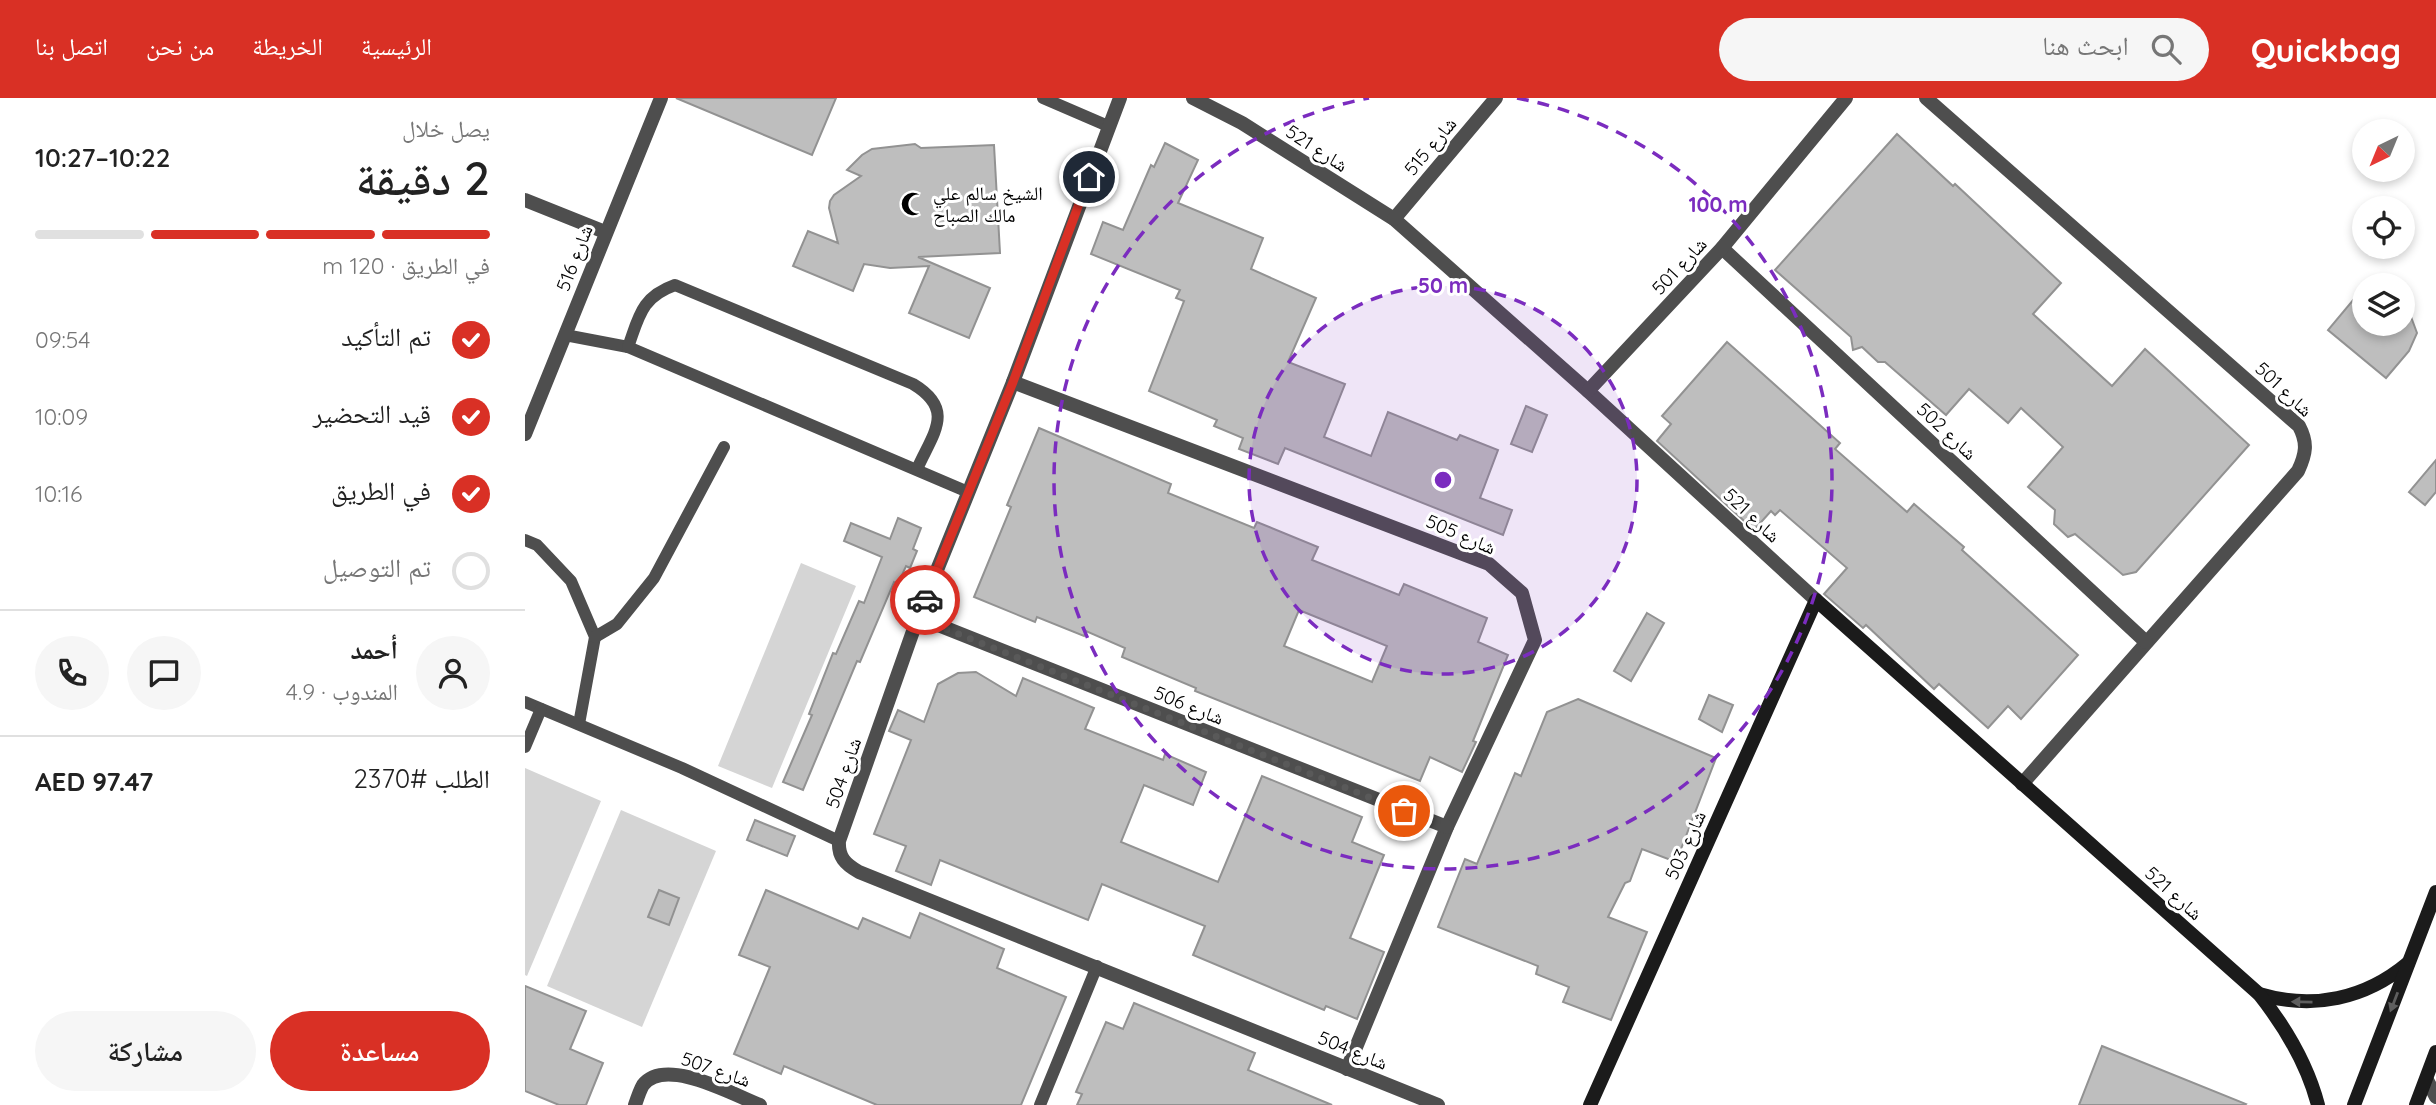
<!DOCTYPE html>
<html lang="ar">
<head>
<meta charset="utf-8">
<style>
	:root { --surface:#fff; --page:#f6f6f6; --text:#222; --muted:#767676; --line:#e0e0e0; --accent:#d93025 }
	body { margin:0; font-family:Quicksand,"Noto Naskh Arabic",sans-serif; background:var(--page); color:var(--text); direction:rtl; height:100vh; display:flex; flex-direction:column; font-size:26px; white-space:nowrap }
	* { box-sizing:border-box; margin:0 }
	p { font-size:23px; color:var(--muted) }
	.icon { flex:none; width:38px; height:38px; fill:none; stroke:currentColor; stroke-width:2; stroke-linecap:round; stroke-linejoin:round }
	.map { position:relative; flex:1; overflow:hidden; direction:ltr }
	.side { display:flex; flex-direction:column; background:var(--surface); width:525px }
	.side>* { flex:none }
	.needle { width:46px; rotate:223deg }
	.buttons { position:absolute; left:1827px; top:21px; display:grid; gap:14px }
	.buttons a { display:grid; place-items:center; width:63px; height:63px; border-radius:50%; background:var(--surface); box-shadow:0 4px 10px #0003; font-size:35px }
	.pin { position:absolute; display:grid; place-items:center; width:60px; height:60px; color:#fff; margin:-30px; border:4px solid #fff; border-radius:50%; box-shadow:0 2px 7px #0007 }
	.courier { position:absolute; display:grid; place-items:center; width:70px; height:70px; margin:-35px; border:5px solid #d93025; border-radius:50%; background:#fff; color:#222; box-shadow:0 2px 9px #0007 }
	.summary em { font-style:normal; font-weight:600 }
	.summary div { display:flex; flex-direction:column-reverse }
	.summary { display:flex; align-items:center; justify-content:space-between; height:119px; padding:0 35px }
	h1 { font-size:46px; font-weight:600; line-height:52px }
	.bar { display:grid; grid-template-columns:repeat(4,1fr); gap:10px 7px; align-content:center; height:84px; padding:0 35px }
	.bar i { height:9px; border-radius:5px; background:var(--line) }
	.bar .on { background:var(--accent) }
	.bar p { grid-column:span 4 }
	.line { display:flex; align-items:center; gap:18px; padding:0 35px; border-top:2px solid var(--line) }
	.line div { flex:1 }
	.round { display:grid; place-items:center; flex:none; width:74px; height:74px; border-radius:37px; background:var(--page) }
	ol { padding:0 35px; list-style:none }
	li { display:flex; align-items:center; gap:21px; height:77px }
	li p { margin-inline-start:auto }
	li .icon { padding:7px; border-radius:50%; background:var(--accent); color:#fff; stroke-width:4 }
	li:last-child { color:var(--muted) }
	li i { width:38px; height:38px; border:4px solid var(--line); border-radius:50% }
	.cta { display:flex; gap:14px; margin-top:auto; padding:14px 35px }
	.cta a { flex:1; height:80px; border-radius:42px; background:var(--accent); color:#fff; font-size:28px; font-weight:600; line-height:80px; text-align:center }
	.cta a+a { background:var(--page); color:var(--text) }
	header { display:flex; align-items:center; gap:42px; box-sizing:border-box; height:98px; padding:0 35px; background:var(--accent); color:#fff }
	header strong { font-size:33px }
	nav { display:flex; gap:38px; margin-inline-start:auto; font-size:24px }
	.search { width:490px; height:63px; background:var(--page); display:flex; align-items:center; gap:18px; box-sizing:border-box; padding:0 24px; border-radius:38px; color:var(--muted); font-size:26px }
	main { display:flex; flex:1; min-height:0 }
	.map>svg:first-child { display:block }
</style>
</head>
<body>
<header>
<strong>Quickbag</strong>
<div class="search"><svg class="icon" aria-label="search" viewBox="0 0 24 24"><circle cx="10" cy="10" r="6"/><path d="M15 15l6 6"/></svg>ابحث هنا</div>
<nav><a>الرئيسية</a><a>الخريطة</a><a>من نحن</a><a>اتصل بنا</a></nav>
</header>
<main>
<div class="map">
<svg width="1911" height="1007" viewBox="0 0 1911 1007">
	<rect width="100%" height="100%" fill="#fff"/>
	<g fill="#d5d5d5">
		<polygon points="276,465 331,488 247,690 193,668"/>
		<polygon points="0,670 76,703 2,878 0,877"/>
		<polygon points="96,712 191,753 117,929 22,888"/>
	</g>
	<g fill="#bebebe" stroke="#929292" stroke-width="2" fill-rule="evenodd">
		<polygon points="151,0 311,0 287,57"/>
		<polygon points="1372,36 1428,88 1430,86 1536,185 1508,216 1587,288 1620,251 1724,347 1611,474 1598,477 1550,436 1543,439 1529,426 1530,412 1503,389 1538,349 1496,310 1483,325 1444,291 1421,317 1360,264 1353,264 1337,249 1328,252 1326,239 1250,172"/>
		<polygon points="640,45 673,62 653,105 738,140 726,171 791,200 763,264 820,286 799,339 846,358 863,314 932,342 935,337 973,352 955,400 987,412 978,437 760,350 753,366 714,351 718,340 689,328 692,322 624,293 659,203 651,200 655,192 566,156 578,124 598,132 626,67 629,69"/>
		<polygon points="390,46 396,50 469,47 475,155 393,159 465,190 444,240 384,215 404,168 365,170 339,166 328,193 268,168 283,133 313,145 304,110 305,103 309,97 336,78 322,72 337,57 347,51"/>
		<polygon points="1839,189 1839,226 1878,226 1878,205 1882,208 1892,235 1884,253 1861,280 1803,232"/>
		<polygon points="1202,244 1315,345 1310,351 1382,414 1389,406 1439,449 1437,452 1553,557 1496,621 1483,608 1463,630 1414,586 1409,591 1341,527 1338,530 1299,496 1322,470 1255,412 1250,417 1246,413 1229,432 1132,343 1146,326 1137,318"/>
		<polygon points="1001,308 1022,317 1007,354 986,346"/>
		<path d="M514 330 646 386 643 395 729 430 732 424 793 449 787 462 874 497 879 486 962 520 953 544 983 557 948 643 951 644 937 674 905 659 895 683 670 593 671 590 597 559 600 550 561 533 559 538 512 519 510 524 449 499 486 409 482 407ZM774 512 862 548 847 584 759 548Z"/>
		<polygon points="1911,362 1911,394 1900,407 1884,394"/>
		<polygon points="373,420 396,430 388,451 392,453 385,470 381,468 373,486 369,484 335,564 332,563 278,692 258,684 287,617 284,616 308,555 311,556 334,503 339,505 357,459 319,443 326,425 365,441"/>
		<polygon points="1122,515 1139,525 1106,583 1089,573"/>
		<polygon points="451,574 491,598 498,580 569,610 560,631 638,662 640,656 681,674 668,707 619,687 596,744 693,784 737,678 837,719 827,744 859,757 825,840 859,854 832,921 801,908 799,912 668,857 680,828 577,786 563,822 415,762 406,787 371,773 381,748 349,736 386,642 364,633 373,612 399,624 413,586 433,575"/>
		<polygon points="1184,597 1208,607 1197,634 1174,621"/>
		<polygon points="1053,601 1191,660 1151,764 1117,751 1105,783 1100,785 1083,819 1122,834 1086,922 1038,904 1044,889 1011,876 1013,868 913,829 940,761 952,766 990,675 996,678 1022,614"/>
		<polygon points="230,722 270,738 262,758 222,742"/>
		<polygon points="134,792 154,800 144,827 123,819"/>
		<polygon points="241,792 333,831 338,820 385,840 395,815 479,851 472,870 541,899 496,1007 352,1007 259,968 256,976 209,956 245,869 214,857"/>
		<polygon points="0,888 61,913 45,951 78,965 61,1007 34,1007 0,993"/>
		<polygon points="609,905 730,955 723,972 807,1007 552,1007 557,996 551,994 581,924 598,931"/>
		<polygon points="1577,948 1721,1006 1720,1007 1554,1007"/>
	</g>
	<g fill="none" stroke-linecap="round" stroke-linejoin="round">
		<g stroke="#4e4e4e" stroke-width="12">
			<polyline points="518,0 583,28"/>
			<polyline points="40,237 103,249 443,394"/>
			<path d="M103 249C114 219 116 199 150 187L388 286C431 312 408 335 392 371"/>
			<polyline points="0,442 12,447 46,483 70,539 54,626"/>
			<polyline points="70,539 92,526 129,480 199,349"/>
			<polyline points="0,604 157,670 314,743"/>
			<polyline points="0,649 16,611"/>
			<polyline points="515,1007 572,868"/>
		</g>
		<g stroke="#4e4e4e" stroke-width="14">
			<path d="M595 0 488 284 393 519 314 743C313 759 320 766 334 774L913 1007"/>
			<polyline points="668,0 717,25 869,121 1063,293 1291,502"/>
			<path d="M1401 0 1774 328C1783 345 1781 356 1773 373L1497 686"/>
			<polyline points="0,102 80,134"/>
			<polyline points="869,121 971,0"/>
			<polyline points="1197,150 1621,544"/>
			<polyline points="488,284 964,466 997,495 1010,542 922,729 822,971"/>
			<polyline points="1063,293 1197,150 1321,0"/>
			<polyline points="0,336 136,0"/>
			<polyline points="393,519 922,729"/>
			<polyline points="1902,982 1911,999"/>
			<path d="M110 1007C112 1001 115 992 118 987 140 958 209 997 235 1007"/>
		</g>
		<g stroke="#1b1b1b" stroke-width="14">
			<path d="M1734 896C1788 912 1840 901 1883 865"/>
			<path d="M1065 1007 1291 502 1734 896C1761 930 1782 965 1793 1007"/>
			<polyline points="1829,1007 1911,794"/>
			<polyline points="1891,1007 1911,954"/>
		</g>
	</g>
	<defs><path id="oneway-solid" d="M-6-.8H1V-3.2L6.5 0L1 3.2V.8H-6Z" transform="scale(1.75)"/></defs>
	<g fill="#5f5f5f">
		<use href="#oneway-solid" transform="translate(1777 904) rotate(-179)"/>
		<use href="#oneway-solid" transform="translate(1869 904) rotate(111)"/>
	</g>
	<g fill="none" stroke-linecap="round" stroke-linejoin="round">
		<polyline stroke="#595959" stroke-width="7" stroke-dasharray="0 12.6" points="400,502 393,520 879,713"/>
		<polyline stroke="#d93025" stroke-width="9" points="400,502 488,284 564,79"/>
	</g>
	<circle cx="918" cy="382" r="194" fill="#7b2cbf" fill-opacity=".12"/>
	<g fill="none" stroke="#7b2cbf" stroke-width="3.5" stroke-dasharray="12 9">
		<circle cx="918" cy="382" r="194"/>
		<path d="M992 0A389 389 0 1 1 844 0"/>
	</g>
	<defs>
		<g id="mosque-bare" transform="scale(1.89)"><path d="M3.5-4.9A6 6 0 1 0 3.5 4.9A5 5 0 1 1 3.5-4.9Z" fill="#000" stroke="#fff" stroke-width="2.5" paint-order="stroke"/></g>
	</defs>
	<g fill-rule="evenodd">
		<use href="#mosque-bare" x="388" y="106"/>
	</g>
	<g text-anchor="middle" stroke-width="6" stroke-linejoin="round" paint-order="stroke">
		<g font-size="19" fill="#000" stroke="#fff">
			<text transform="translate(905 48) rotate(-50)" y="7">شارع 515</text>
			<text transform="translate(792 50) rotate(33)" y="7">شارع 521</text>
			<text transform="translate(49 160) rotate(-69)" y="7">شارع 516</text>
			<text transform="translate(1154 168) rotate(-47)" y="7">شارع 501</text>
			<text transform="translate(1759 291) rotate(43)" y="7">شارع 501</text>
			<text transform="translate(1422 333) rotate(43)" y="7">شارع 502</text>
			<text transform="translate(1227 417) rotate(43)" y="7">شارع 521</text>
			<text transform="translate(936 436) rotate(23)" y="7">شارع 505</text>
			<text transform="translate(664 607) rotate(22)" y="7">شارع 506</text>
			<text transform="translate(318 675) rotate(-71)" y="7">شارع 504</text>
			<text transform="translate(1160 747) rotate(-66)" y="7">شارع 503</text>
			<text transform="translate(1649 795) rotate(42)" y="7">شارع 521</text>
			<text transform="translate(828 952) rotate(22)" y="7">شارع 504</text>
			<text transform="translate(191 971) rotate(19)" y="7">شارع 507</text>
		</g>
		<g font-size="19" fill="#000" stroke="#fff" text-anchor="start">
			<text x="408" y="102">الشيخ سالم علي<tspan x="408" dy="22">مالك الصباح</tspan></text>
		</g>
	</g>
	<circle cx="918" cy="382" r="10" fill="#7b2cbf" stroke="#fff" stroke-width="3.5"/>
	<g font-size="21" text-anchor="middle" font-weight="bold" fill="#7b2cbf" stroke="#fff" stroke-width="6" stroke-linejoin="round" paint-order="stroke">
		<text x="1193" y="114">100 m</text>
		<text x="918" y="195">50 m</text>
	</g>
</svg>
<div class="buttons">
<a><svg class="needle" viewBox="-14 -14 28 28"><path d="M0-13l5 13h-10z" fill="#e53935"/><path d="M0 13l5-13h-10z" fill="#767676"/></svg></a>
<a><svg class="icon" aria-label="locate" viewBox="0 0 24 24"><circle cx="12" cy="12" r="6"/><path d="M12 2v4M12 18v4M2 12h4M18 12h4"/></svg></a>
<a><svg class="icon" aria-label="layers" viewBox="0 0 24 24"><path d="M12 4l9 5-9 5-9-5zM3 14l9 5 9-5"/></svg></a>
</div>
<div class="pin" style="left:879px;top:713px;background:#ea580c"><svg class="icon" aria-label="bag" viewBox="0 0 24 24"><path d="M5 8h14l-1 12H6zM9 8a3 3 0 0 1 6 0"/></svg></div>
<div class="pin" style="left:564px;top:79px;background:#1f2937"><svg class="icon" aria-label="home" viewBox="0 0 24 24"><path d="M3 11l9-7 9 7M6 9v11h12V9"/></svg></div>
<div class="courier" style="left:400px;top:502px"><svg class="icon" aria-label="car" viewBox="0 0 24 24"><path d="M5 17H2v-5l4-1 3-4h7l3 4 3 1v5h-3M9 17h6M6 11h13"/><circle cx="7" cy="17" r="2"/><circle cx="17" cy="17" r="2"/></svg></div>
</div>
<section class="side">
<div class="summary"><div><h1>2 دقيقة</h1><p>يصل خلال</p></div><em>10:22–10:27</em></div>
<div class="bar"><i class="on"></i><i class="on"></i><i class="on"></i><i></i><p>في الطريق · 120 m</p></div>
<ol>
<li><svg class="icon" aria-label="check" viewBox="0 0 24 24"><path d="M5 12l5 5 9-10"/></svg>تم التأكيد<p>09:54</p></li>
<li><svg class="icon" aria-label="check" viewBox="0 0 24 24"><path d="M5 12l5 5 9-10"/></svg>قيد التحضير<p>10:09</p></li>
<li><svg class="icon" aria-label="check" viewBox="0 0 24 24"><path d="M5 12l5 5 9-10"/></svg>في الطريق<p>10:16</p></li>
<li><i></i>تم التوصيل</li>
</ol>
<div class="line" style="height:126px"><a class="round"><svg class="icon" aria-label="person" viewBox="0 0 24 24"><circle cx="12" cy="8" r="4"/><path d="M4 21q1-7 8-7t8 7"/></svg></a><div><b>أحمد</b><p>المندوب · 4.9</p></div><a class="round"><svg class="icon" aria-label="chat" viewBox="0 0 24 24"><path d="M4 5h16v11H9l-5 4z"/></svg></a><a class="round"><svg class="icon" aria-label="phone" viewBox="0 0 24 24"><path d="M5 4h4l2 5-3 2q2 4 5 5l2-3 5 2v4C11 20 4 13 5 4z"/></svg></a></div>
<div class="line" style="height:91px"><div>الطلب #2370</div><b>AED 97.47</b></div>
<div class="cta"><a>مساعدة</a><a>مشاركة</a></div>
</section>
</main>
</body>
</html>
